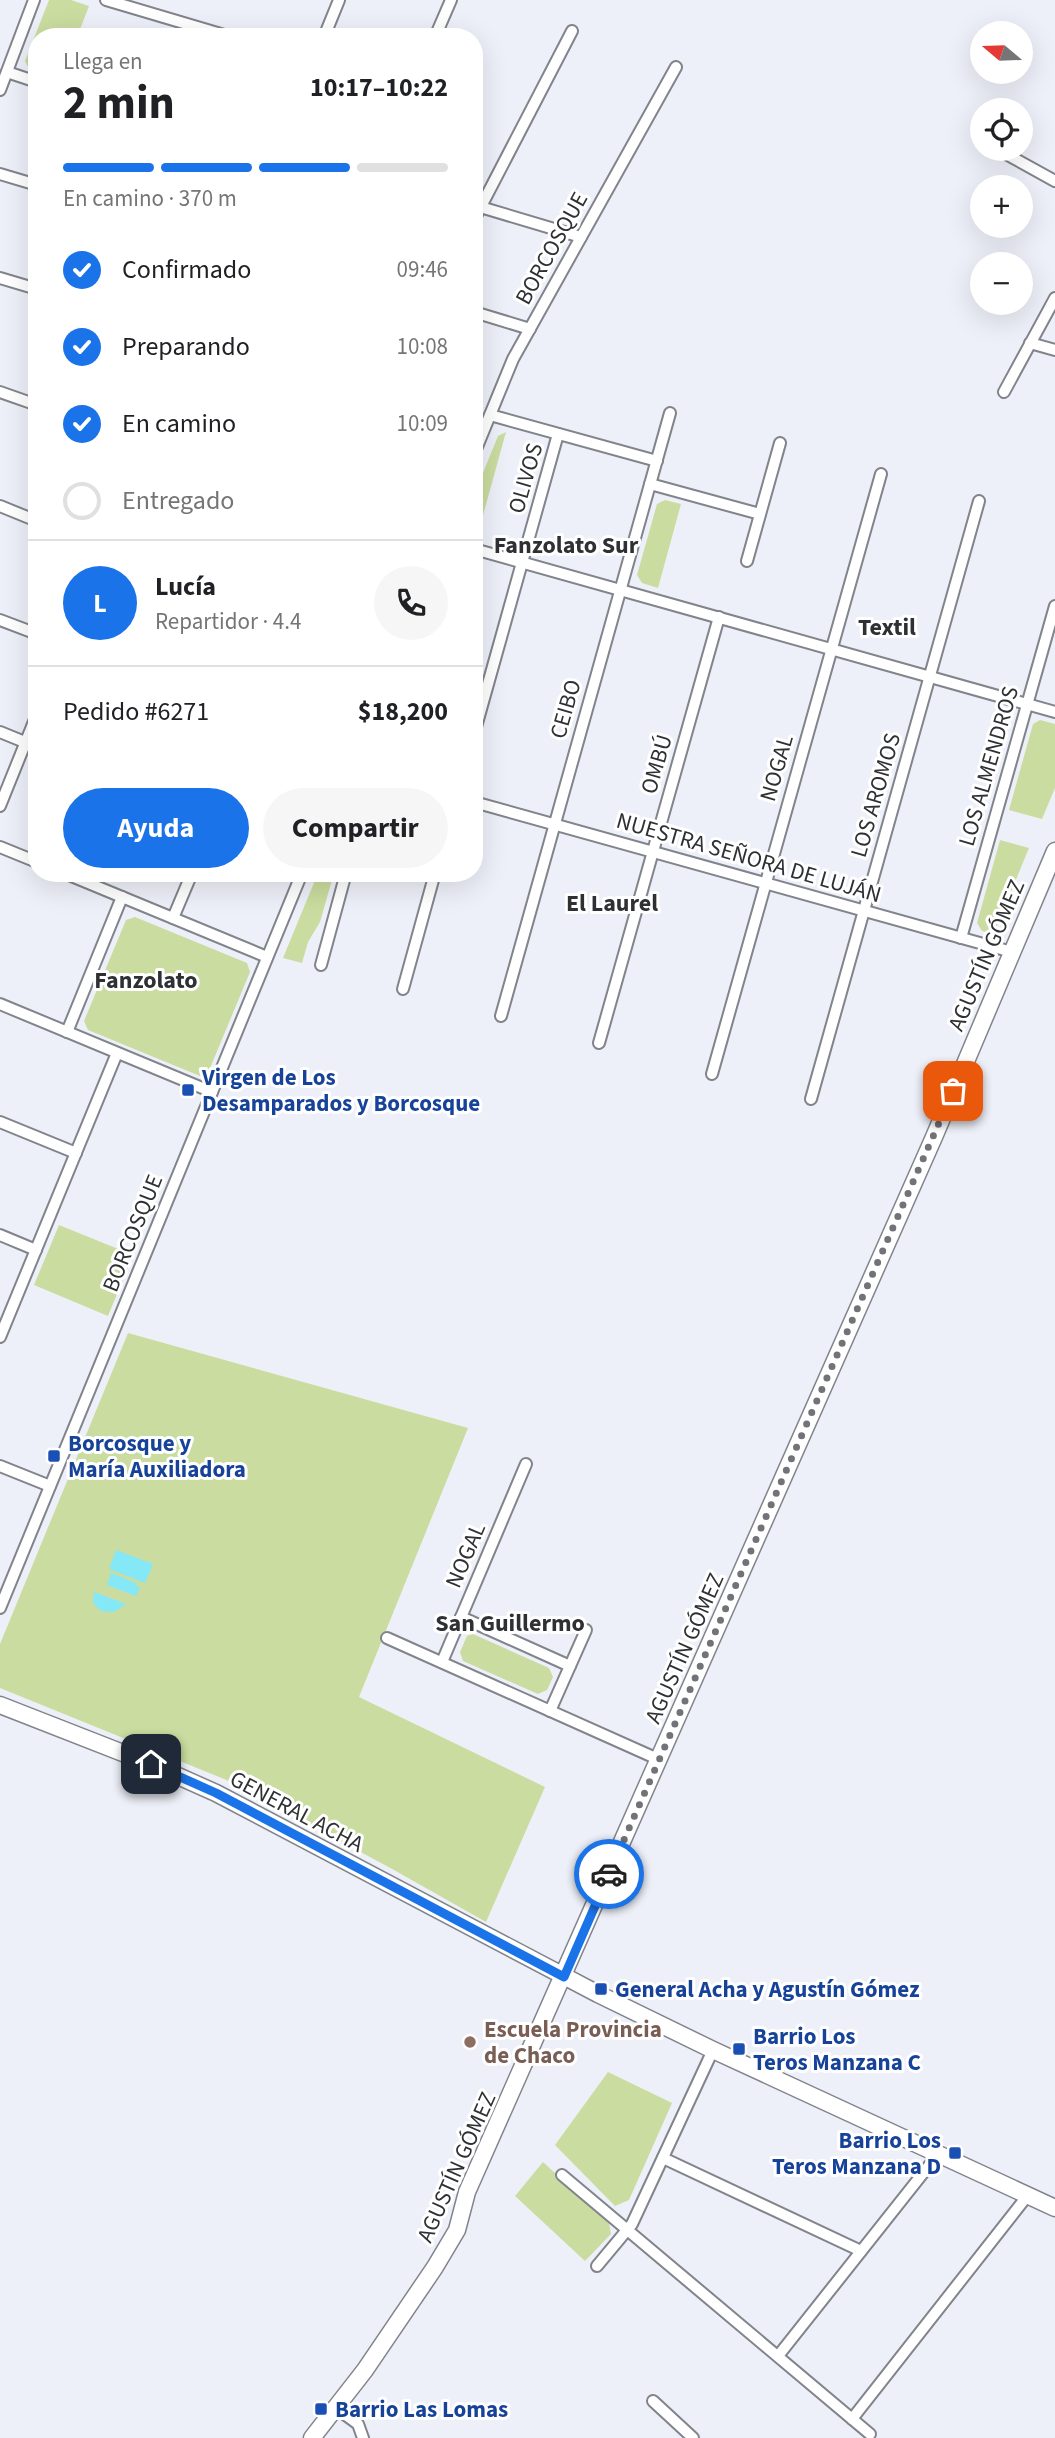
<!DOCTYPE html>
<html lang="es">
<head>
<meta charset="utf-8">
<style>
	:root { --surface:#fff; --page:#f6f6f6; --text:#202124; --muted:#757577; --line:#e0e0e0; --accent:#1a73e8 }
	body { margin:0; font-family:"Source Sans 3",sans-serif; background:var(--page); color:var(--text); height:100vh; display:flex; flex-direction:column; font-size:26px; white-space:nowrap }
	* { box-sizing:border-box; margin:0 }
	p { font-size:23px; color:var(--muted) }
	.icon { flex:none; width:38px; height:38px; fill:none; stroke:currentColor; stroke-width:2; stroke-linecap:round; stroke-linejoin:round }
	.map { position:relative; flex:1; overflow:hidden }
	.drawer { position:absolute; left:28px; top:28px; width:455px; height:854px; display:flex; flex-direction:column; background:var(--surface); border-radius:28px; box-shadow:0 7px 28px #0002 }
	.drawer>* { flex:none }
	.needle { width:46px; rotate:289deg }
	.buttons { position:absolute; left:970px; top:21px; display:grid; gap:14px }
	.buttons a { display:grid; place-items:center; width:63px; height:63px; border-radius:50%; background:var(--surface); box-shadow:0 7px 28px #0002; font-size:35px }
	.pin { position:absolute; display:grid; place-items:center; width:60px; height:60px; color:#fff; margin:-30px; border-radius:14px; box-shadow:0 4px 10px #0006 }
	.courier { position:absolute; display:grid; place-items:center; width:70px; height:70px; margin:-35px; border:5px solid #1a73e8; border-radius:50%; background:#fff; color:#222; box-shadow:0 2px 9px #0007 }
	.overview em { font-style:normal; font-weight:700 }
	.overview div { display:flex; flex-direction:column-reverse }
	.overview { display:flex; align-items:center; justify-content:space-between; height:119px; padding:0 35px }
	h1 { font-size:46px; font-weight:700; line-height:52px }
	.bar { display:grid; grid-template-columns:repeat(4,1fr); gap:10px 7px; align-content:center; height:84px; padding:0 35px }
	.bar i { height:9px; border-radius:5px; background:var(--line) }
	.bar .active { background:var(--accent) }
	.bar p { grid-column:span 4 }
	.line { display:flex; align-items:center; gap:18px; padding:0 35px; border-top:2px solid var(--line) }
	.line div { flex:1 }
	.round { display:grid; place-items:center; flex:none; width:74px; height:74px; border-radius:37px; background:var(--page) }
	ol { padding:0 35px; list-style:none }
	li { display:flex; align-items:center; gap:21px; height:77px }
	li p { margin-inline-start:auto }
	li .icon { padding:7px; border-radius:50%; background:var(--accent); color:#fff; stroke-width:4 }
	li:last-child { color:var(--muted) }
	li i { width:38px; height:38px; border:4px solid var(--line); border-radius:50% }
	.primary-button { display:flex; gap:14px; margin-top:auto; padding:14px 35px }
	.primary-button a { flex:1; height:80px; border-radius:42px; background:var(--accent); color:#fff; font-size:28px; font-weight:700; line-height:80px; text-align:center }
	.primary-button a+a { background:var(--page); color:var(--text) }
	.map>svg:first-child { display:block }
</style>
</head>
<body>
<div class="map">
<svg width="1055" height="2438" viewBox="0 0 1055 2438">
	<rect width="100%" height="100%" fill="#eef0f9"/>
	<g fill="#cadc9f">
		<polygon points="49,0 71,0 89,6 77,37 37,37 37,71 29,69 25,61"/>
		<polygon points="506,432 477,537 474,537 474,495 498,436"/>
		<polygon points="665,500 681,504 658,588 642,583 637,575 657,504"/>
		<polygon points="1040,720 1055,724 1055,788 1042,819 1009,810 1033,724"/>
		<polygon points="1000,840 1029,848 996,928 987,932 982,931 977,923"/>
		<polygon points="318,873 334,873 320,922 308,942 302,963 283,958"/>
		<polygon points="135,917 247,963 250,972 208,1073 200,1076 88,1030 84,1021 126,920"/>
		<polygon points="59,1225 133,1255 108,1316 34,1285"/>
		<polygon points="128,1333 468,1428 359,1697 545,1787 486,1922 394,1870 229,1781 0,1688 0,1644"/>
		<polygon points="473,1634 549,1668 553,1677 547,1690 538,1694 463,1661 460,1652 467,1636"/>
		<polygon points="608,2072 672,2103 629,2200 615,2206 555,2145"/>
		<polygon points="543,2162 609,2223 611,2234 585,2261 515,2196"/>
	</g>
	<g fill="#84e8f7">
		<polygon points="116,1550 153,1564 145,1583 109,1569"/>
		<polygon points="111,1573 136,1583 135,1585 140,1587 136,1596 107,1585"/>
		<polygon points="94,1592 126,1604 114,1612 101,1611 93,1603"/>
	</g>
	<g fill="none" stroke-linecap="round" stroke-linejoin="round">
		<g stroke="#82848b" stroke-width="14">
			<g id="street">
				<polyline points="106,0 231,37"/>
				<polyline points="324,37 339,0"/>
				<polyline points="435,37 451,0"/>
				<polyline points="7,72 37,82"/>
				<polyline points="0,90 34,0"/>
				<polyline points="997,149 1055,181"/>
				<polyline points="0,174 37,185"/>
				<polyline points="477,206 581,237"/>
				<polyline points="474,220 572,31"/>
				<polyline points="0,278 37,289"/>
				<polyline points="474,312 530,329"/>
				<polyline points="1030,343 1055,350"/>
				<polyline points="0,392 37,405"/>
				<polyline points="1004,392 1055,298"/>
				<polyline points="490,415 657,461"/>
				<polyline points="474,454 513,359 676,67"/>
				<polyline points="650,484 760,514"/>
				<polyline points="0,506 37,521"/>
				<polyline points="474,549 1055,712"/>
				<polyline points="747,561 780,443"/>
				<polyline points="0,620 37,634"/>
				<polyline points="0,732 37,747"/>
				<polyline points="474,734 558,434"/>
				<polyline points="474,802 1012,952"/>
				<polyline points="0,806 37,714"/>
				<polyline points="0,847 37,862"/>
				<polyline points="64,873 267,957"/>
				<polyline points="173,918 192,873"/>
				<polyline points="961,938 1055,606"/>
				<polyline points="321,965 346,873"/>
				<polyline points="403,989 435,873"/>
				<polyline points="0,1004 212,1092"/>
				<polyline points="501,1016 670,413"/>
				<polyline points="67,1032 122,897"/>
				<polyline points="599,1043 719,617"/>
				<polyline points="712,1074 881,474"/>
				<polyline points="811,1099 979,501"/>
				<polyline points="0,1122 76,1153"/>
				<polyline points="0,1235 36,1250"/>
				<polyline points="0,1337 117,1053"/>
				<polyline points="0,1466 50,1486"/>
				<polyline points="0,1608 302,873"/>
				<polyline points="461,1617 570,1666"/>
				<polyline points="387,1638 660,1760"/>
				<polyline points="442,1662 526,1464"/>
				<polyline points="550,1711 586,1630"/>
				<polyline points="663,2158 861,2251"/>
				<polyline points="562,2175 870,2434"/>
				<polyline points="597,2266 632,2224 713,2050"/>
				<polyline points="778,2356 939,2153"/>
				<polyline points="653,2401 693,2438"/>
				<polyline points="336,2408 358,2424 363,2438"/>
				<polyline points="852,2419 1028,2195"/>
			</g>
		</g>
		<g stroke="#82848b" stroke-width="19">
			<g id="secondary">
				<polyline points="0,1705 151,1764 216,1793 598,1994 713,2050 1055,2208"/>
				<polyline points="312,2438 365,2370 435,2267 457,2230 467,2192 934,1137 1055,851"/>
			</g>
		</g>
		<use href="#street" stroke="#fff" stroke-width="10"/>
		<use href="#secondary" stroke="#fff" stroke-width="16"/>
	</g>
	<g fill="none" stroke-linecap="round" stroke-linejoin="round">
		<polyline stroke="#727378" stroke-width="7" stroke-dasharray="0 12.6" points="609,1874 953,1091"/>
		<polyline stroke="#1a73e8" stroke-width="9" points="151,1764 216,1793 564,1977 609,1874"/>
	</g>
	<g fill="#1a4fb4" stroke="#fff" stroke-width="2.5">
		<rect x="181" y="1083" width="14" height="14" rx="3.5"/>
		<rect x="47" y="1449" width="14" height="14" rx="3.5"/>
		<rect x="594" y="1982" width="14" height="14" rx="3.5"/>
		<rect x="732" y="2042" width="14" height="14" rx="3.5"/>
		<rect x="948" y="2146" width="14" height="14" rx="3.5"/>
		<rect x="314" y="2402" width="14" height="14" rx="3.5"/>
	</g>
	<circle fill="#8d6e63" stroke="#fff" stroke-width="2.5" cx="470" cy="2042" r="7"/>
	<g text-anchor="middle" stroke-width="6" stroke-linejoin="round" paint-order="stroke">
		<g font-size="23" fill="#2f3033" stroke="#fff">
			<text transform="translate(551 248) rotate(-61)" y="8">BORCOSQUE</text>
			<text transform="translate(525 478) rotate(-74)" y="8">OLIVOS</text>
			<text transform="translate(565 709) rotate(-74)" y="8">CEIBO</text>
			<text transform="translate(656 764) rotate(-74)" y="8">OMBÚ</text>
			<text transform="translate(988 766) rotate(-74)" y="8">LOS ALMENDROS</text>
			<text transform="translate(776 768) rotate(-74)" y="8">NOGAL</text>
			<text transform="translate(875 795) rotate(-74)" y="8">LOS AROMOS</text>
			<text transform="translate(749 857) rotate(16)" y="8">NUESTRA SEÑORA DE LUJÁN</text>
			<text transform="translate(986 955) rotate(-67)" y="8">AGUSTÍN GÓMEZ</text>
			<text transform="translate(132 1233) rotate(-68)" y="8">BORCOSQUE</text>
			<text transform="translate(465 1555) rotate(-67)" y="8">NOGAL</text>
			<text transform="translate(684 1648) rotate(-66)" y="8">AGUSTÍN GÓMEZ</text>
			<text transform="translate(297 1811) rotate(28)" y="8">GENERAL ACHA</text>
			<text transform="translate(456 2167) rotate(-66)" y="8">AGUSTÍN GÓMEZ</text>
		</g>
		<g font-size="23" font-weight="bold" fill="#164399" stroke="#fff" text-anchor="start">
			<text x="202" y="1085">Virgen de Los<tspan x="202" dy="26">Desamparados y Borcosque</tspan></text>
			<text x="68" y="1451">Borcosque y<tspan x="68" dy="26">María Auxiliadora</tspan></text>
			<text x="615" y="1997">General Acha y Agustín Gómez</text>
			<text x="753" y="2044">Barrio Los<tspan x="753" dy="26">Teros Manzana C</tspan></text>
			<text x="941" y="2148" text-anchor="end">Barrio Los<tspan x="941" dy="26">Teros Manzana D</tspan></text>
			<text x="335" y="2417">Barrio Las Lomas</text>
		</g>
		<g font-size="23" font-weight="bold" fill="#785e54" stroke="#fff" text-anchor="start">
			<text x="484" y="2037">Escuela Provincia<tspan x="484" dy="26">de Chaco</tspan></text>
		</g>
		<g font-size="24" font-weight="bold" fill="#2f3033" stroke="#fff">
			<text x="566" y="553">Fanzolato Sur</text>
			<text x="887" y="635">Textil</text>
			<text x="612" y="911">El Laurel</text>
			<text x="146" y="988">Fanzolato</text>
			<text x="510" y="1631">San Guillermo</text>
		</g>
	</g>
</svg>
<div class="buttons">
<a><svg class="needle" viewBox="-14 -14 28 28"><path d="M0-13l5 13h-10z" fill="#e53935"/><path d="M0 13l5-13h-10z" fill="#757577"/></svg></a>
<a><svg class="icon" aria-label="locate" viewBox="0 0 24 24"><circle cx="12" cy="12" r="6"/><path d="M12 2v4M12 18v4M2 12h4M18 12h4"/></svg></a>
<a>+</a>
<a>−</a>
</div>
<div class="pin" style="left:953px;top:1091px;background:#ea580c"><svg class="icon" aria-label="bag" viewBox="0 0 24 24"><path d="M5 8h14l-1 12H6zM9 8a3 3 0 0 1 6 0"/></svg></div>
<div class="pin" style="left:151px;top:1764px;background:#1f2937"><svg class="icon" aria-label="home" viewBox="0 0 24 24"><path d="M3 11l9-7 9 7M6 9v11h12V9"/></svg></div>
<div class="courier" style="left:609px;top:1874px"><svg class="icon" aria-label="car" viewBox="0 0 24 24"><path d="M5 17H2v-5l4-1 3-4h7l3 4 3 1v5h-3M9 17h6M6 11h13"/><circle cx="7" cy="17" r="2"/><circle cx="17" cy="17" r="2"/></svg></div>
<section class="drawer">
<div class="overview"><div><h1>2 min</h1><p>Llega en</p></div><em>10:17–10:22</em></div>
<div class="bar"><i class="active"></i><i class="active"></i><i class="active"></i><i></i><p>En camino · 370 m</p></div>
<ol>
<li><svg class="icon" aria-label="check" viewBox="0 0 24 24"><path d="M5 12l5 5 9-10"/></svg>Confirmado<p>09:46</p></li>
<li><svg class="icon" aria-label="check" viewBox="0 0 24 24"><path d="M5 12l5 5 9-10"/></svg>Preparando<p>10:08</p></li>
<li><svg class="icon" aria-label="check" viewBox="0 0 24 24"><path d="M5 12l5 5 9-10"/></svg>En camino<p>10:09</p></li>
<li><i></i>Entregado</li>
</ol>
<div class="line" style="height:126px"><b class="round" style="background:var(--accent);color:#fff">L</b><div><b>Lucía</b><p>Repartidor · 4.4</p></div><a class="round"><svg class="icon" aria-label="phone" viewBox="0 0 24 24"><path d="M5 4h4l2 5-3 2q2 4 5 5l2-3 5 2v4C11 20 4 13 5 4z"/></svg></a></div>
<div class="line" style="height:91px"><div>Pedido #6271</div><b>$18,200</b></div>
<div class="primary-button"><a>Ayuda</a><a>Compartir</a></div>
</section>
</div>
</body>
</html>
